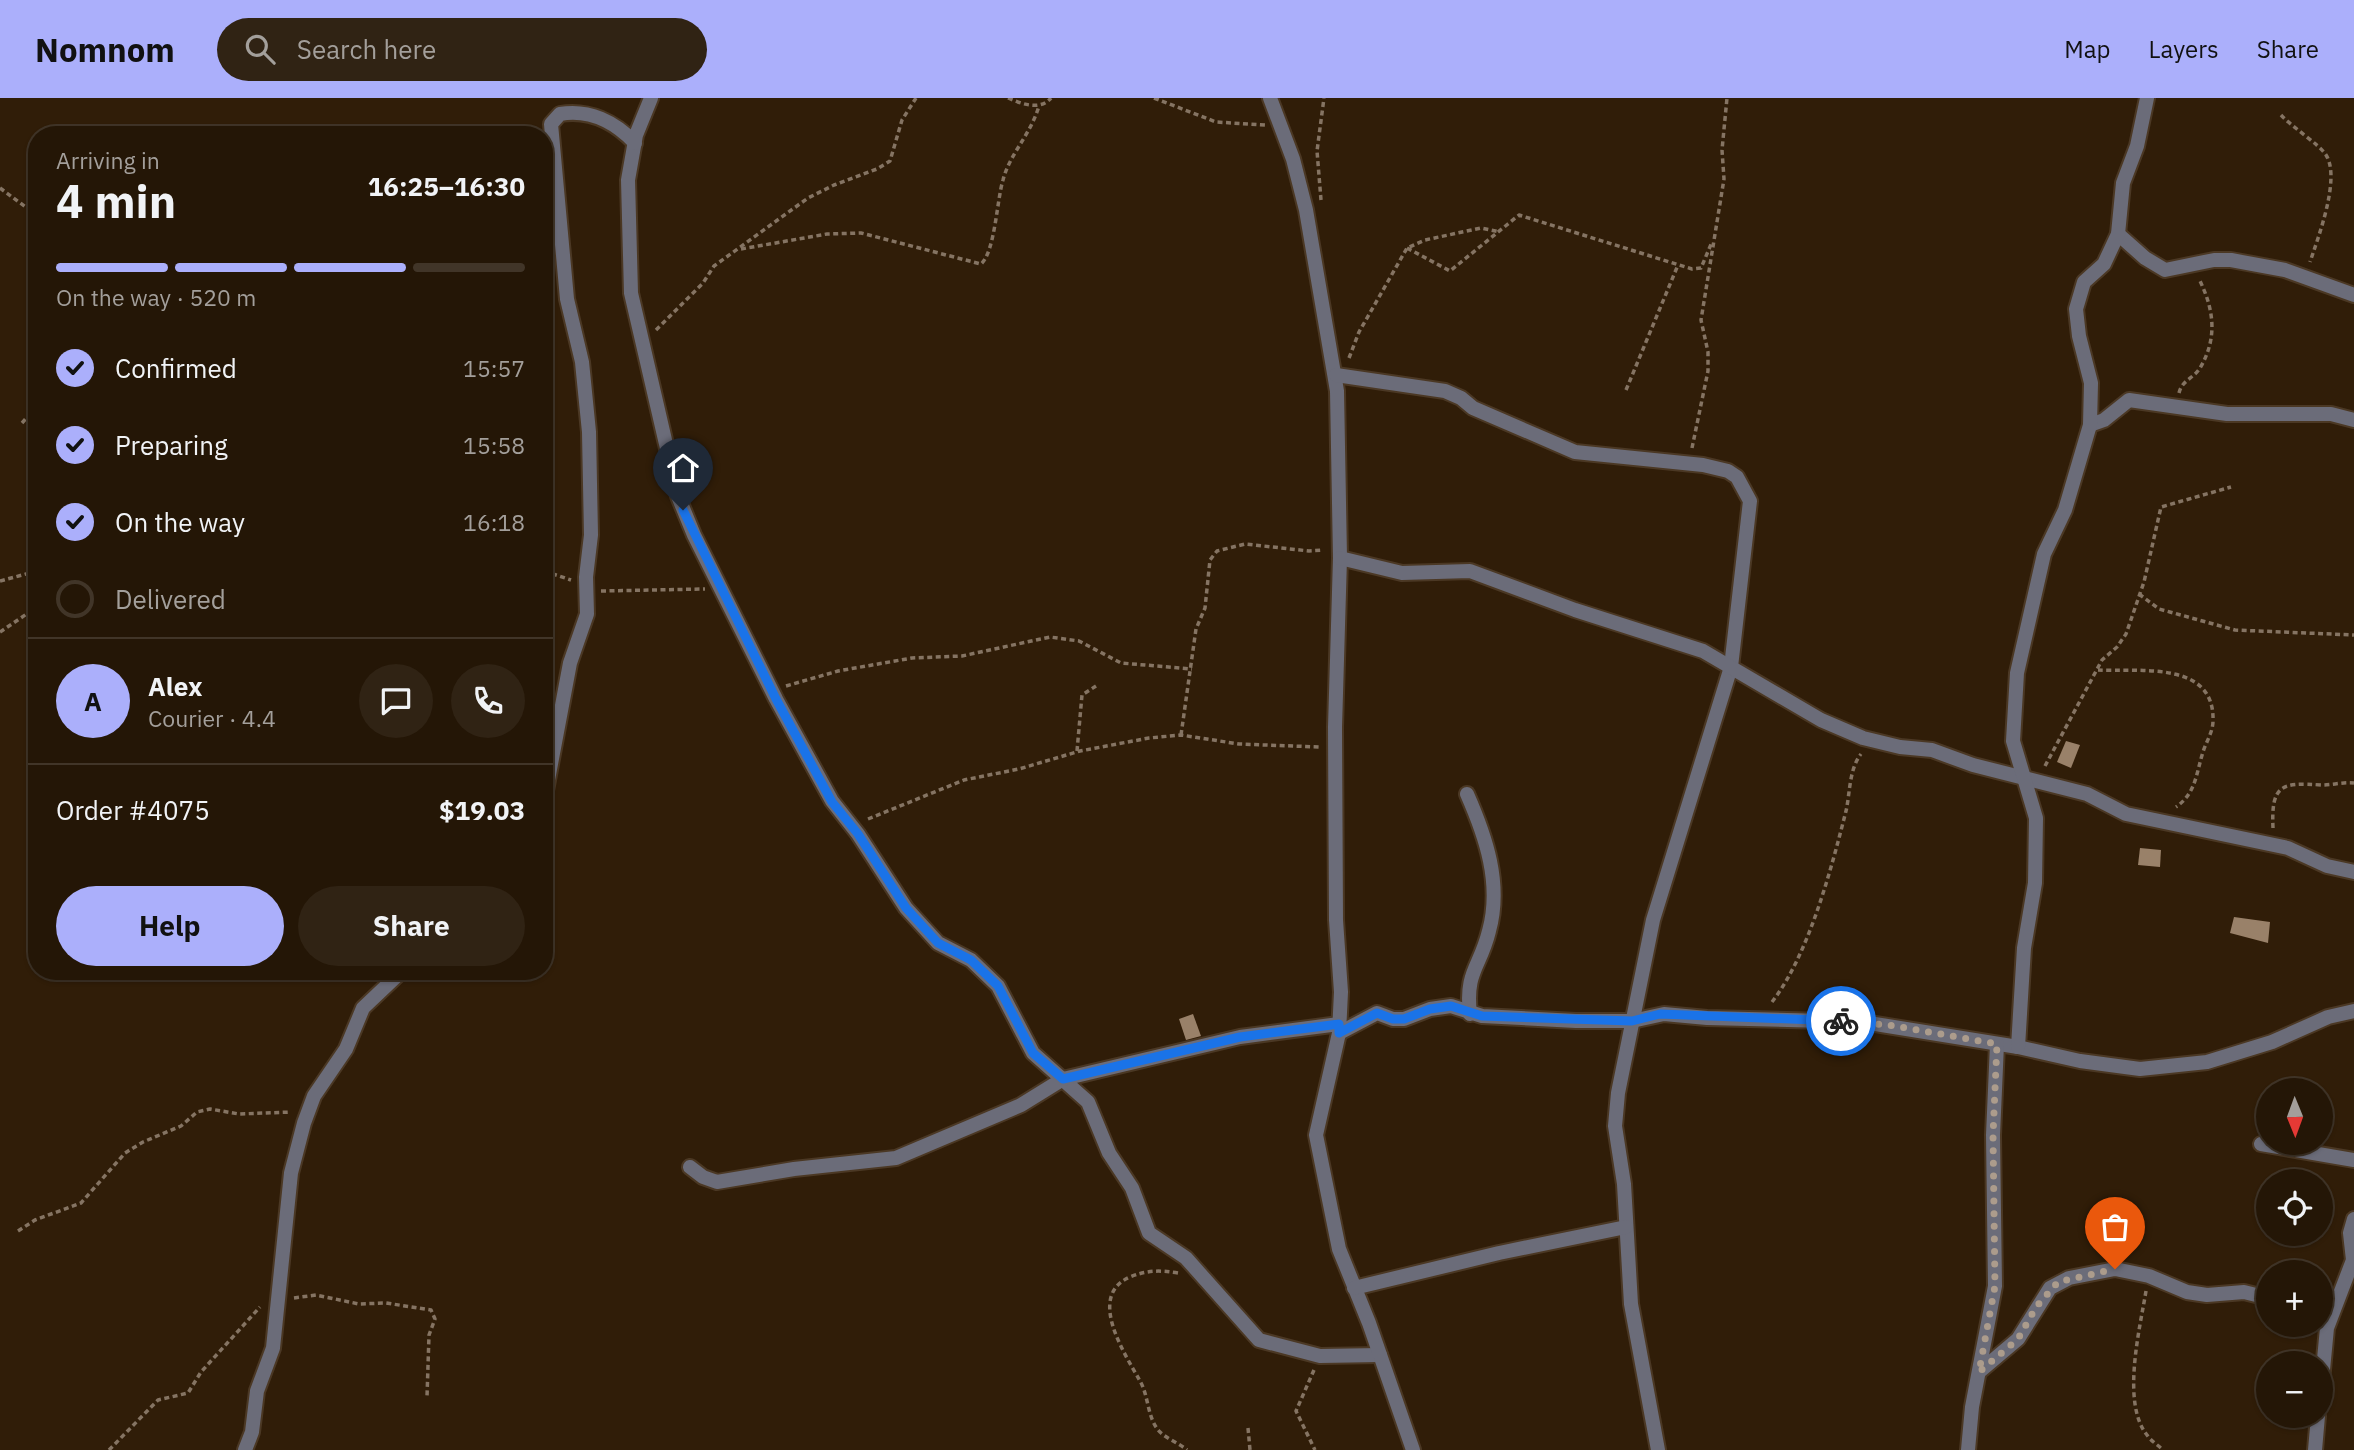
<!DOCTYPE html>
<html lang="en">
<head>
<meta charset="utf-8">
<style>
	:root { --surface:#241606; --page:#302314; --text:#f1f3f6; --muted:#a39f9b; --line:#413528; --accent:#abaffb }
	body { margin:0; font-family:"IBM Plex Sans",sans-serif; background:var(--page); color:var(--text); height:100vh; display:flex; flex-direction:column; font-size:26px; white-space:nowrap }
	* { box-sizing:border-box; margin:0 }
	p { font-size:23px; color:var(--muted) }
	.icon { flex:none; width:38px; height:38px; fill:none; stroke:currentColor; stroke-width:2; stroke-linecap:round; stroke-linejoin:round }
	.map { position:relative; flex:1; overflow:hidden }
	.drawer { position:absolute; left:28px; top:28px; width:525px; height:854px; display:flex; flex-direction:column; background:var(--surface); border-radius:28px; box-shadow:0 2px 5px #0004,0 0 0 2px var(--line) }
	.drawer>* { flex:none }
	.needle { width:46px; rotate:179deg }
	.fabs { position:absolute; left:2256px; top:980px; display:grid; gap:14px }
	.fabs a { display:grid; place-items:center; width:77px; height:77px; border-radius:50%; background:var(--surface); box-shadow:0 2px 5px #0004,0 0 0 2px var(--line); font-size:35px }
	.pin { position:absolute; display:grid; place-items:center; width:60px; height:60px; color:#fff; margin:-72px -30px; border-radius:50% 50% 50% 0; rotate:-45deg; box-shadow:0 0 7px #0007 }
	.pin .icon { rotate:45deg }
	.courier { position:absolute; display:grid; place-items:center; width:70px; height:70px; margin:-35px; border:5px solid #1a73e8; border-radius:50%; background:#fff; color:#222; box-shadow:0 2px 9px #0007 }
	.summary em { font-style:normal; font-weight:700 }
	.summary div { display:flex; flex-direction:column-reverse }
	.summary { display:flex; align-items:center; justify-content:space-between; height:119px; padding:0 28px }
	h1 { font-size:46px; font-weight:700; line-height:52px }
	.bar { display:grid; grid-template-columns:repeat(4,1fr); gap:10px 7px; align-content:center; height:84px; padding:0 28px }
	.bar i { height:9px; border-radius:5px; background:var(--line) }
	.bar .on { background:var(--accent) }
	.bar p { grid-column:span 4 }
	.line { display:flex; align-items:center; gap:18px; padding:0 28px; border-top:2px solid var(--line) }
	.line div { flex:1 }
	.round { display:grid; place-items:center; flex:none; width:74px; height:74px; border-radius:37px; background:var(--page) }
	ol { padding:0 28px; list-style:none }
	li { display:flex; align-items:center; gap:21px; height:77px }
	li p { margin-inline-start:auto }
	li .icon { padding:7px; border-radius:50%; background:var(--accent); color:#111; stroke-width:4 }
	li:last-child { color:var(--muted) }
	li i { width:38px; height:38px; border:4px solid var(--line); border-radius:50% }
	.button { display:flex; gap:14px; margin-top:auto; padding:14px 28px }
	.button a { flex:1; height:80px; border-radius:42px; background:var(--accent); color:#111; font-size:28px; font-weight:700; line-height:80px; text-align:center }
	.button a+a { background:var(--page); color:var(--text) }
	header { display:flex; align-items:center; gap:42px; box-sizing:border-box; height:98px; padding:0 35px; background:var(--accent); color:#111 }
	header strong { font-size:33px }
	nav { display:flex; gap:38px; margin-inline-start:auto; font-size:24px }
	.search { width:490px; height:63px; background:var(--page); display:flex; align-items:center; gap:18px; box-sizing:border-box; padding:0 24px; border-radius:38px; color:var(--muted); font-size:26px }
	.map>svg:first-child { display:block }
</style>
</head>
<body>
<header>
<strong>Nomnom</strong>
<div class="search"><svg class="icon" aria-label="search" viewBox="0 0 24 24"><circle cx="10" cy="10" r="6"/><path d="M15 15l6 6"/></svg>Search here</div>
<nav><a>Map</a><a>Layers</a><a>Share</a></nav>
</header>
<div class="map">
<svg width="2354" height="1352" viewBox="0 0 2354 1352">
	<rect width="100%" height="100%" fill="#301d08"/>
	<g fill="#998169">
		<polygon points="2066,643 2080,647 2071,670 2057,664"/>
		<polygon points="2140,750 2161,752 2160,769 2138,767"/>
		<polygon points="2234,819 2270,824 2268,845 2230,835"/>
		<polygon points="1193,916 1201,938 1186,942 1179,921"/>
	</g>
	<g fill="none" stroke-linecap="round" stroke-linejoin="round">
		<g stroke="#4b3824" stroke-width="18">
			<g id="minor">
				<polyline points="651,0 636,37 628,82 631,195 678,398 694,437 776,601 832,703 858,736 906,810 938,845 971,862 998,888 1033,955 1088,1004 1109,1055 1132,1090 1149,1135 1186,1160 1259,1242 1320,1258 1380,1257"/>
				<polyline points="1270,0 1293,61 1306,112 1337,293 1340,460 1335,629 1336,822 1341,894 1339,935 1316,1037 1339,1151 1369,1225 1413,1352"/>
				<polyline points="2118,136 2145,160 2165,172 2214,162 2231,162 2285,172 2354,197"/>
				<polyline points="1336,277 1445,293 1461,300 1473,310 1575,354 1703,367 1728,373 1737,379 1750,403 1731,569 1653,822 1618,995 1615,1028 1624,1086 1631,1206 1658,1352"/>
				<polyline points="2090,327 2104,322 2129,302 2227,316 2331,316 2354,322"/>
				<polyline points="1340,460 1402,475 1470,473 1575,512 1703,553 1821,622 1863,640 1900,649 1932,652 1973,667 2087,696 2126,716 2288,750 2327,768 2354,774"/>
				<path d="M1467 696C1486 739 1502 786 1489 833 1480 870 1465 873 1470 916"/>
				<path d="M544 703 570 565 587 516 586 479 591 437 589 334 582 264 567 201 551 26 560 16C589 11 615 24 635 45"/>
				<polyline points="1339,935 1377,915 1393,921 1404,921 1430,911 1451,908 1482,918 1576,923 1632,923 1664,916 1707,920 1863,924 2018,949 2080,963 2140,971 2207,964 2272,944 2328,919 2354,913"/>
				<polyline points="2018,949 2024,850 2035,785 2036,720 2013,643 2017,575 2044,456 2065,412 2090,327 2091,285 2079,238 2076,211 2084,184 2104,166 2118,136 2123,85 2137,48 2147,0"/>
				<polyline points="2261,1046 2354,1062"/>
				<polyline points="690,1069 703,1079 717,1084 794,1071 896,1060 1021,1007 1063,981 1240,939 1339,926"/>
				<polyline points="1354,1190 1499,1155 1626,1129"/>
				<polyline points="1979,1274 2018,1241 2050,1190 2069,1180 2115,1171 2149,1178 2187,1194 2207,1197 2244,1194 2268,1200"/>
				<polyline points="2320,1303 2327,1230 2353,1162 2350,1135 2354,1121"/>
				<polyline points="245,1352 252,1334 257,1293 273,1250 291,1075 304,1025 314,998 346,951 363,910 402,873"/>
				<polyline points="1968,1352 1972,1309 1995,1188 1993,1037 1997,946"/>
				<polyline points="2315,1352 2318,1318"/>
			</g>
		</g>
		<g stroke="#857463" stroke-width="3.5" stroke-dasharray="5 3.5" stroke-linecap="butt">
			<path d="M1008 0C1022 6 1040 13 1051 0"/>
			<polyline points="1154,0 1216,24 1265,27"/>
			<path d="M2281 17C2293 30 2319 46 2326 57 2341 80 2318 140 2310 164"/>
			<polyline points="0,90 27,110 37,110"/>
			<polyline points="1321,102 1317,53 1324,0"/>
			<polyline points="1407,150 1450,173 1519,117 1692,171 1701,170 1712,144"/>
			<path d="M741 151 827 136 861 135 981 166C995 154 997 101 1003 82 1010 55 1030 38 1039 8"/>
			<polyline points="656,232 703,185 714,168 808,100 834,87 877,71 890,63 902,22 916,0"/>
			<polyline points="1349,260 1359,234 1407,150 1425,142 1481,130 1500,134"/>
			<polyline points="1626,292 1678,167"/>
			<path d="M2179 295C2182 282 2193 281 2200 270 2218 240 2214 211 2199 181"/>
			<polyline points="22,325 37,308"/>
			<polyline points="1692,350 1708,273 1708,254 1701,222 1724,81 1722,52 1727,0"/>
			<polyline points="544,473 571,482"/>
			<polyline points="0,483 37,473"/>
			<polyline points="601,493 705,491"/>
			<polyline points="2139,496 2159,511 2235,532 2354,537"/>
			<polyline points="0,534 37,509"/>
			<path d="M2098 572C2139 574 2215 562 2213 623 2213 634 2206 644 2203 654 2196 676 2196 695 2176 709"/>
			<polyline points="786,588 838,573 912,560 962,558 1050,539 1079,543 1121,565 1192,571"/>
			<polyline points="1181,637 1196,531 1205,510 1210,462 1217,453 1245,446 1309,453 1323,452"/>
			<polyline points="1077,653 1082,597 1096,588"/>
			<polyline points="2045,668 2102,562 2117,549 2126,536 2144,484 2161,409 2231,389"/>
			<polyline points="868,721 964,682 1019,671 1080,653 1149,640 1181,637 1239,646 1319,649"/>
			<path d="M2273 730C2271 687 2281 684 2321 687 2332 687 2343 684 2354 685"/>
			<path d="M1772 904C1809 856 1831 772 1846 713 1850 696 1849 671 1861 656"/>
			<polyline points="18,1133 35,1122 81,1105 125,1055 143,1044 181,1028 197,1014 210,1011 239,1016 291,1014"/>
			<path d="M1178 1175C1160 1172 1147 1172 1130 1179 1086 1198 1125 1256 1140 1283 1149 1298 1147 1321 1160 1334 1167 1341 1179 1345 1187 1352"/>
			<path d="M2146 1193C2140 1230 2121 1305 2147 1337 2151 1343 2158 1347 2163 1352"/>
			<polyline points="294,1200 316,1197 359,1206 386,1205 431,1212 435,1221 429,1237 427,1299"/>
			<polyline points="1314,1272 1296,1313 1315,1352"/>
			<polyline points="1248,1330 1250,1352"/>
			<polyline points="109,1352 158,1302 188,1295 201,1274 260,1209"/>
		</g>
		<use href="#minor" stroke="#6b6c79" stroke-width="14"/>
	</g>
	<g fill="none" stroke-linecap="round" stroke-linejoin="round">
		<polyline stroke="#ac9c8c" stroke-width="7" stroke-dasharray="0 12.6" points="1841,923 1889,927 1997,946 1993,1037 1995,1188 1979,1274 2018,1241 2036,1209 2058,1184 2115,1171"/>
		<polyline stroke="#1a73e8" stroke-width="9" points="683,412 776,601 832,704 858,736 906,810 938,845 971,862 998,888 1033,955 1063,981 1240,939 1339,926 1339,935 1377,915 1393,921 1404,921 1430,911 1451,908 1482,918 1632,923 1660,916 1841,923"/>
	</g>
</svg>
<div class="fabs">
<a><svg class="needle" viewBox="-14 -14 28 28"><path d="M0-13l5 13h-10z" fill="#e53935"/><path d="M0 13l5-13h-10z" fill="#a39f9b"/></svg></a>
<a><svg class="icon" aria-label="locate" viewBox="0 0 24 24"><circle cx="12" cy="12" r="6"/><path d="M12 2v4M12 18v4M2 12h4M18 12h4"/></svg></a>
<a>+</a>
<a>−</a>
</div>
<div class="pin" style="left:2115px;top:1171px;background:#ea580c"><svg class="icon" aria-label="bag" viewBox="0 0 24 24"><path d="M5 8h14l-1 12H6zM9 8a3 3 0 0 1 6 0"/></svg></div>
<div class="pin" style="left:683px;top:412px;background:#1f2937"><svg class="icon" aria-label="home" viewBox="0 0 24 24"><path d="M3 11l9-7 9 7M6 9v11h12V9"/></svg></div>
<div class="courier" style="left:1841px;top:923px"><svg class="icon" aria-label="bike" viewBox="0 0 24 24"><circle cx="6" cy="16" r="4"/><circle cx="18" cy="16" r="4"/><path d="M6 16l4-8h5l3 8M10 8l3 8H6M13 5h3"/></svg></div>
<section class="drawer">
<div class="summary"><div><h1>4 min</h1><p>Arriving in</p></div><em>16:25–16:30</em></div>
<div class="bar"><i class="on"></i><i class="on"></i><i class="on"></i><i></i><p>On the way · 520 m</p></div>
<ol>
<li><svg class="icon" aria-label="check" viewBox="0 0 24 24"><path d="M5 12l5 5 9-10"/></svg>Confirmed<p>15:57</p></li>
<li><svg class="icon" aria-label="check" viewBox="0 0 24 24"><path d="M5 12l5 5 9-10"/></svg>Preparing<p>15:58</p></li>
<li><svg class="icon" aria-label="check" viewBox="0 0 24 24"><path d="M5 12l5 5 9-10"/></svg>On the way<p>16:18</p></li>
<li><i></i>Delivered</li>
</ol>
<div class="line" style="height:126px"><b class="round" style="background:var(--accent);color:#111">A</b><div><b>Alex</b><p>Courier · 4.4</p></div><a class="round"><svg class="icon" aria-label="chat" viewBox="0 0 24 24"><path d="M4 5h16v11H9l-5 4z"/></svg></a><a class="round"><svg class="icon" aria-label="phone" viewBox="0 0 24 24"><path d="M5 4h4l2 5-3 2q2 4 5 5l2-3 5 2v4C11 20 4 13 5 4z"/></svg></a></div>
<div class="line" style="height:91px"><div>Order #4075</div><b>$19.03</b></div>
<div class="button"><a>Help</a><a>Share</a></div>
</section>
</div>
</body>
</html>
